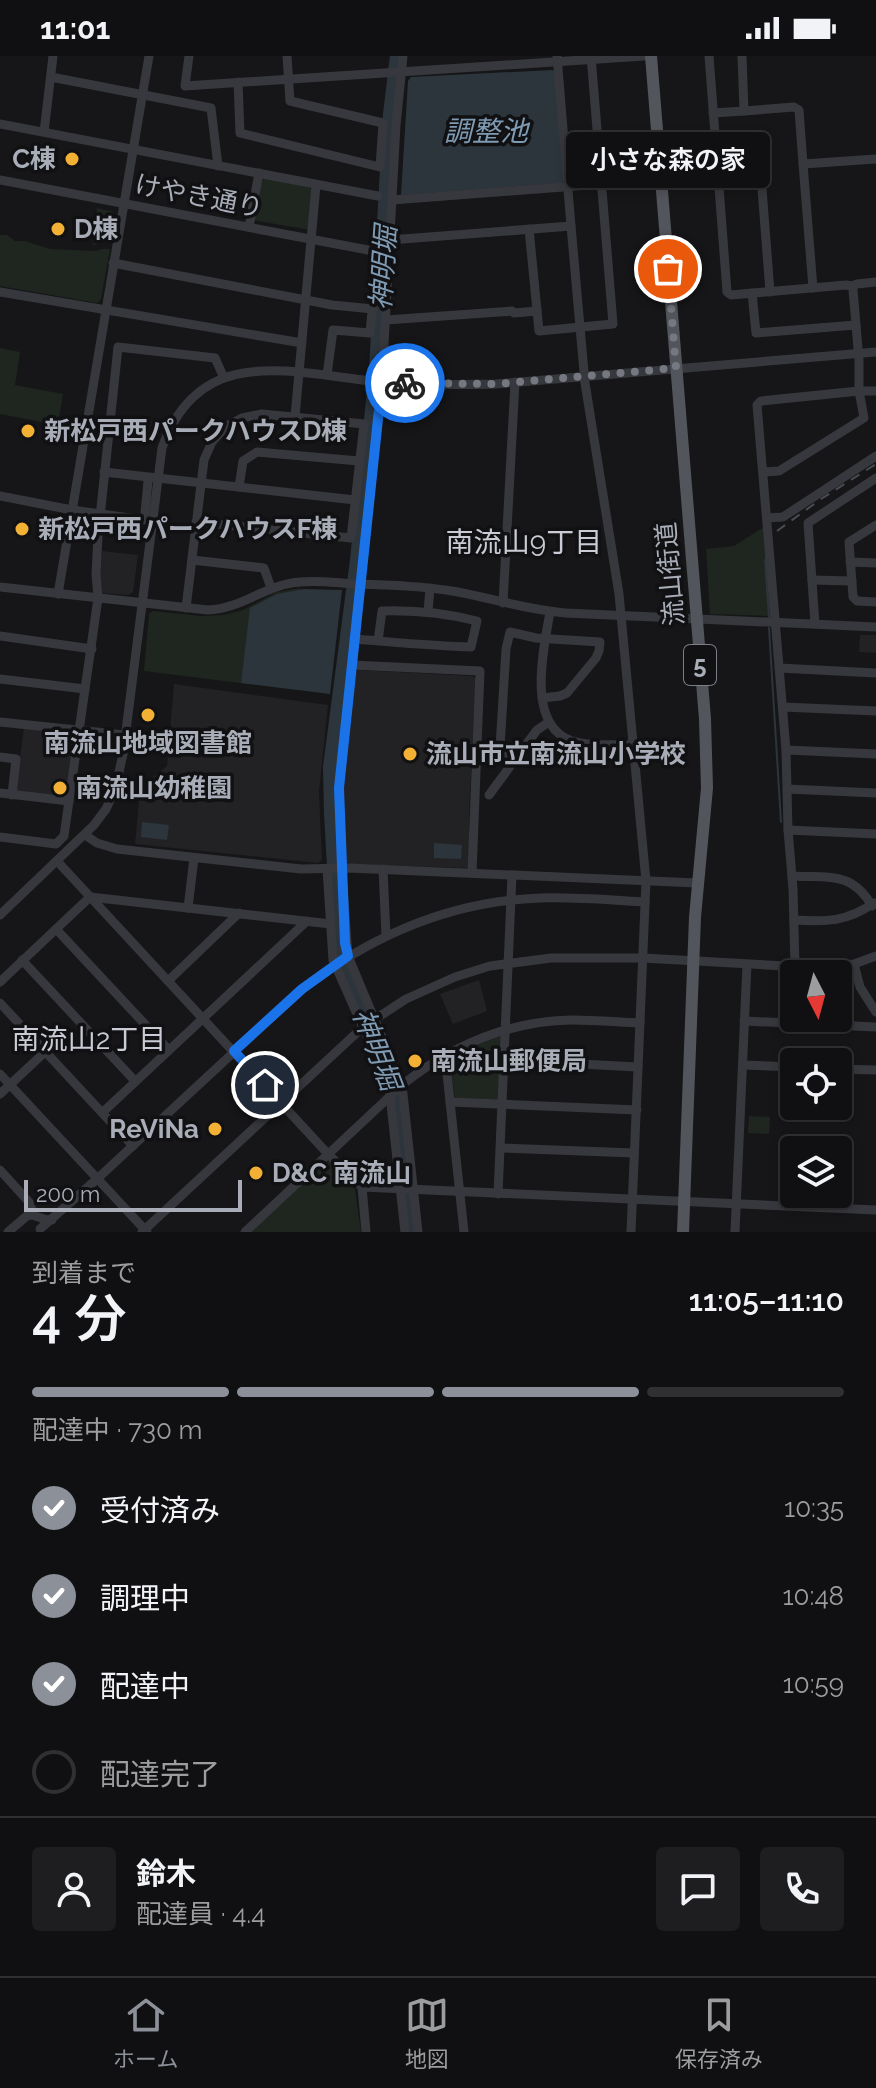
<!DOCTYPE html>
<html lang="ja">
<head>
<meta charset="utf-8">
<style>
	:root { --surface:#101012; --page:#1e1e20; --text:#f1f3f6; --muted:#9c9d9f; --line:#303032; --accent:#8c9099 }
	body { margin:0; font-family:Raleway,"Noto Sans JP",sans-serif; background:var(--page); color:var(--text); height:100vh; display:flex; flex-direction:column; font-size:30px; white-space:nowrap }
	* { box-sizing:border-box; margin:0 }
	p { font-size:26px; color:var(--muted) }
	.icon { flex:none; width:44px; height:44px; fill:none; stroke:currentColor; stroke-width:2; stroke-linecap:round; stroke-linejoin:round }
	.map { position:relative; height:1176px; overflow:hidden }
	.panel { display:flex; flex-direction:column; background:var(--surface); flex:1 }
	.panel>* { flex:none }
	.needle { width:52px; rotate:174deg }
	.controls { position:absolute; left:780px; top:904px; display:grid; gap:16px }
	.controls a { display:grid; place-items:center; width:72px; height:72px; border-radius:8px; background:var(--surface); box-shadow:0 4px 12px #0003,0 0 0 2px var(--line); font-size:40px }
	.scale { position:absolute; left:24px; bottom:20px; width:218px; box-sizing:border-box; padding-left:8px; border:4px solid #a8adb8; border-top:0; font-size:22px; line-height:28px; white-space:nowrap; color:#a8adb8; -webkit-text-stroke:6px #111113; paint-order:stroke }
	.pin { position:absolute; display:grid; place-items:center; width:68px; height:68px; color:#fff; margin:-34px; border:4px solid #fff; border-radius:50%; box-shadow:0 2px 8px #0007 }
	.courier { position:absolute; display:grid; place-items:center; width:80px; height:80px; margin:-40px; border:6px solid #1a73e8; border-radius:50%; background:#fff; color:#222; box-shadow:0 2px 10px #0007 }
	.bubble { position:absolute; height:56px; border-radius:8px; background:var(--surface); box-shadow:0 4px 12px #0003,0 0 0 2px var(--line); font-size:26px; font-weight:600; line-height:56px; text-align:center }
	.summary em { font-style:normal; font-weight:600 }
	.summary div { display:flex; flex-direction:column-reverse }
	.summary { display:flex; align-items:center; justify-content:space-between; height:136px; padding:0 32px }
	h1 { font-size:52px; font-weight:600; line-height:60px }
	.bar { display:grid; grid-template-columns:repeat(4,1fr); gap:12px 8px; align-content:center; height:96px; padding:0 32px }
	.bar i { height:10px; border-radius:6px; background:var(--line) }
	.bar .active { background:var(--accent) }
	.bar p { grid-column:span 4 }
	.line { display:flex; align-items:center; gap:20px; padding:0 32px; border-top:2px solid var(--line) }
	.line div { flex:1 }
	.round { display:grid; place-items:center; flex:none; width:84px; height:84px; border-radius:8px; background:var(--page) }
	ol { padding:0 32px; list-style:none }
	li { display:flex; align-items:center; gap:24px; height:88px }
	li p { margin-inline-start:auto }
	li .icon { padding:8px; border-radius:50%; background:var(--accent); color:#fff; stroke-width:4 }
	li:last-child { color:var(--muted) }
	li i { width:44px; height:44px; border:4px solid var(--line); border-radius:50% }
	.status { display:flex; justify-content:space-between; align-items:center; height:56px; padding:0 40px; background:var(--surface); direction:ltr }
	.status svg { height:22px; fill:currentColor }
	.tab-bar { display:flex; justify-content:space-around; align-items:center; height:112px; border-top:2px solid var(--line); background:var(--surface); font-size:22px; color:var(--muted) }
	.tab-bar a { display:grid; justify-items:center; gap:4px }
	.tab-bar .active { color:var(--accent) }
	.map>svg:first-child { display:block }
</style>
</head>
<body>
<div class="status"><b>11:01</b><svg viewBox="0 0 49 12"><path d="M0 12V9h3v3zM5 12V6h3v6zM10 12V3h3v9zM15 12V0h3v12zM26 1h20v11H26zM47 4h2v5h-2z"/></svg></div>
<div class="map">
<svg width="876" height="1176" viewBox="0 0 876 1176">
	<rect width="100%" height="100%" fill="#161618"/>
	<g fill="#222225">
		<polygon points="102,495 138,499 133,536 129,539 102,537 100,522"/>
		<polygon points="860,579 876,579 876,597 859,596"/>
		<polygon points="358,614 472,620 476,623 469,757 469,810 467,812 349,808 346,805 344,732 356,617"/>
		<polygon points="174,628 328,649 319,736 322,804 318,807 135,788 141,724 152,725 153,721 167,710"/>
		<polygon points="24,671 75,677 65,742 18,736 16,733"/>
		<polygon points="479,924 487,955 453,968 440,938"/>
	</g>
	<g fill="#1e261f">
		<polygon points="266,122 310,132 313,135 310,174 253,164 262,124"/>
		<polygon points="97,152 114,156 110,188 102,186 93,189"/>
		<polygon points="0,179 7,179 15,185 25,185 50,193 95,195 102,193 110,193 101,243 97,247 0,230"/>
		<polygon points="0,292 20,296 15,329 63,338 58,369 0,358"/>
		<polygon points="764,471 771,557 768,560 710,558 706,493 734,490"/>
		<polygon points="300,532 289,633 144,615 149,558 153,555 201,560 223,559 243,554 277,536"/>
		<polygon points="497,979 502,982 499,1045 455,1043 449,1000"/>
		<polygon points="749,1060 770,1061 769,1078 748,1077"/>
		<polygon points="324,1106 330,1106 355,1133 361,1176 250,1176"/>
	</g>
	<g fill="#2c353c">
		<polygon points="552,14 555,15 563,125 562,127 401,139 408,25 411,21"/>
		<polygon points="304,533 342,534 330,638 241,627 250,552 277,538"/>
		<polygon points="142,766 169,769 167,784 141,781"/>
		<polygon points="434,787 462,789 461,803 434,802"/>
	</g>
	<g fill="none" stroke-linecap="round" stroke-linejoin="round">
		<g stroke="#2c353c" stroke-width="2">
			<polyline points="765,504 769,561"/>
			<polyline points="769,572 781,766"/>
		</g>
		<polyline stroke="#2c353c" stroke-width="14" points="397,0 390,58 376,314 357,504 330,711 331,757 339,900 395,1025 412,1176"/>
		<g stroke="#37383d" stroke-width="9">
			<polyline points="189,0 185,30 644,0"/>
			<polyline points="403,0 396,69 382,325 339,732 342,819 348,900 402,1029 418,1176"/>
			<polyline points="709,0 727,236 731,239 846,229 852,230 853,234 859,304 859,335 761,345 757,349 786,694 788,774 793,833 795,910"/>
			<polyline points="51,21 211,52 218,110"/>
			<polyline points="238,26 240,77 380,111 383,67 290,45 287,0"/>
			<polyline points="744,55 794,51 799,54 803,108"/>
			<polyline points="713,57 744,55 742,0"/>
			<polyline points="0,68 378,140"/>
			<polyline points="44,76 53,0"/>
			<polyline points="718,123 761,120 770,236"/>
			<polyline points="0,124 389,198"/>
			<polyline points="392,144 602,128"/>
			<polyline points="571,170 585,327 619,538 646,825 631,1176"/>
			<polyline points="249,171 259,117"/>
			<polyline points="529,173 539,275 613,268 591,0"/>
			<polyline points="390,184 571,170 557,0"/>
			<polyline points="113,207 332,249 373,253"/>
			<polyline points="852,230 857,228 876,226"/>
			<polyline points="813,232 803,108 876,103"/>
			<polyline points="0,236 302,287"/>
			<polyline points="752,237 756,277 856,269"/>
			<polyline points="386,264 512,255 514,257 537,255"/>
			<polyline points="327,319 333,274 370,277 372,256"/>
			<polyline points="295,361 316,129"/>
			<polyline points="104,416 355,444"/>
			<polyline points="763,416 779,415 864,362 859,335 876,335"/>
			<polyline points="239,431 243,405 257,396 359,405"/>
			<polyline points="0,440 72,454 152,465"/>
			<polyline points="145,457 148,425"/>
			<polyline points="767,462 783,461 876,400"/>
			<polyline points="876,469 849,486 853,541 857,545 876,546"/>
			<polyline points="192,504 264,512 271,532"/>
			<polyline points="850,506 876,507"/>
			<polyline points="812,524 852,525"/>
			<path d="M0 531 208 554C242 553 266 528 300 526 318 524 337 527 355 528 390 529 424 530 458 536 494 543 529 554 566 557L876 571"/>
			<polyline points="58,538 149,0"/>
			<polyline points="503,547 515,326"/>
			<polyline points="186,552 204,404 212,386 219,378 227,370 242,362 262,358 364,368 351,482 196,466"/>
			<polyline points="428,556 430,532"/>
			<path d="M550 556C544 592 525 669 572 685 591 691 614 688 634 689"/>
			<polyline points="815,568 808,467 876,422"/>
			<polyline points="0,580 92,593"/>
			<path d="M354 583C393 586 432 590 471 591L477 565C445 557 414 554 382 555L378 585"/>
			<polyline points="352,609 480,615 472,817"/>
			<polyline points="779,612 876,617"/>
			<polyline points="0,623 85,633"/>
			<polyline points="783,651 876,655"/>
			<polyline points="0,666 125,679"/>
			<polyline points="786,694 876,698"/>
			<polyline points="0,701 16,703 12,739"/>
			<polyline points="511,708 504,703 500,691 506,593 510,576 536,582 600,586 599,595 596,602 567,637 560,640 542,642"/>
			<polyline points="787,733 876,737"/>
			<polyline points="0,737 69,745"/>
			<polyline points="489,739 537,674 549,666"/>
			<polyline points="788,774 876,778"/>
			<polyline points="85,779 97,787 117,793 301,813 349,812 697,827"/>
			<polyline points="0,781 56,788 64,780 98,542 96,518 98,480 118,291 215,302 224,322"/>
			<polyline points="57,805 328,1098 362,1131 876,1154"/>
			<polyline points="327,813 333,904 389,1030 405,1176"/>
			<polyline points="383,813 386,880"/>
			<path d="M793 820C828 822 852 815 872 850"/>
			<polyline points="188,852 194,802"/>
			<path d="M0 859 94 769 106 753 115 734 123 698 162 392C199 288 288 316 372 325 413 329 455 329 496 328L876 296"/>
			<path d="M794 864C826 866 847 866 874 847"/>
			<polyline points="56,873 169,994"/>
			<polyline points="22,904 135,1025"/>
			<polyline points="854,908 860,931 876,956"/>
			<polyline points="168,925 239,857"/>
			<polyline points="0,926 90,841 331,868"/>
			<polyline points="0,947 133,1090"/>
			<polyline points="744,965 876,971"/>
			<polyline points="445,999 464,1176"/>
			<polyline points="505,1004 638,1011"/>
			<polyline points="743,1009 794,1011"/>
			<polyline points="838,1013 876,1014"/>
			<polyline points="0,1018 147,1176"/>
			<polyline points="0,1038 45,996"/>
			<polyline points="450,1046 637,1054"/>
			<polyline points="103,1056 307,865"/>
			<polyline points="501,1092 634,1097"/>
			<polyline points="0,1114 29,1146 34,1159"/>
			<polyline points="362,1131 366,1176"/>
			<polyline points="498,1138 512,819"/>
			<path d="M40 1173 97 1123 302 933C372 879 452 845 540 842 575 841 610 844 645 846"/>
			<path d="M8 1176 28 1159C37 1158 42 1165 52 1164"/>
			<polyline points="142,1176 363,971 406,943 455,921 490,910 551,902 643,902 821,912 854,908 876,900"/>
			<path d="M245 1176 402 1029C451 990 509 965 572 964 595 964 617 966 640 967"/>
			<polyline points="735,1176 747,908"/>
		</g>
		<polyline stroke="#53555c" stroke-width="12" points="651,0 705,663 707,732 695,861 683,1176"/>
		<polyline stroke="#4a4c52" stroke-width="2" stroke-dasharray="10 8" stroke-linecap="butt" points="777,475 821,443 876,408"/>
	</g>
	<g fill="none" stroke-linecap="round" stroke-linejoin="round">
		<polyline stroke="#757880" stroke-width="8" stroke-dasharray="0 14.4" points="405,327 496,328 676,312 668,213"/>
		<polyline stroke="#1a73e8" stroke-width="10" points="265,1029 234,995 302,933 348,900 345,887 339,732 382,325 405,327"/>
	</g>
	<g fill="#f2b134" stroke="#111113" stroke-width="3">
		<circle cx="72" cy="103" r="8"/>
		<circle cx="58" cy="173" r="8"/>
		<circle cx="28" cy="375" r="8"/>
		<circle cx="22" cy="473" r="8"/>
		<circle cx="148" cy="659" r="8"/>
		<circle cx="410" cy="698" r="8"/>
		<circle cx="60" cy="732" r="8"/>
		<circle cx="415" cy="1005" r="8"/>
		<circle cx="215" cy="1073" r="8"/>
		<circle cx="256" cy="1117" r="8"/>
	</g>
	<g text-anchor="middle" stroke-width="7" stroke-linejoin="round" paint-order="stroke">
		<rect fill="#111113" stroke="#7b7e86" stroke-width="2" x="684" y="589" width="32" height="40" rx="6"/>
		<g font-size="24" font-weight="bold" fill="#a8adb8">
			<text x="700" y="617">5</text>
		</g>
		<g font-size="26" font-weight="bold" fill="#a8adb8" stroke="#111113" text-anchor="start">
			<text x="56" y="112" text-anchor="end">C棟</text>
			<text x="74" y="182">D棟</text>
			<text x="44" y="384">新松戸西パークハウスD棟</text>
			<text x="38" y="482">新松戸西パークハウスF棟</text>
			<text x="148" y="696" text-anchor="middle">南流山地域図書館</text>
			<text x="426" y="707">流山市立南流山小学校</text>
			<text x="76" y="741">南流山幼稚園</text>
			<text x="431" y="1014">南流山郵便局</text>
			<text x="199" y="1082" text-anchor="end">ReViNa</text>
			<text x="272" y="1126">D&amp;C 南流山</text>
		</g>
		<g font-size="26" fill="#a8adb8" stroke="#111113">
			<text transform="translate(199 140) rotate(11)" y="9">けやき通り</text>
			<text transform="translate(670 518) rotate(-95)" y="9">流山街道</text>
		</g>
		<g font-size="28" font-style="italic" fill="#7f9bb3" stroke="#111113">
			<text x="486" y="85">調整池</text>
			<text transform="translate(383 212) rotate(-86)" y="10">神明堀</text>
			<text transform="translate(377 993) rotate(69)" y="10">神明堀</text>
		</g>
		<g font-size="28" fill="#c9ccd4" stroke="#111113">
			<text x="524" y="496">南流山9丁目</text>
			<text x="89" y="993">南流山2丁目</text>
		</g>
	</g>
</svg>
<div class="controls">
<a><svg class="needle" viewBox="-14 -14 28 28"><path d="M0-13l5 13h-10z" fill="#e53935"/><path d="M0 13l5-13h-10z" fill="#9c9d9f"/></svg></a>
<a><svg class="icon" aria-label="locate" viewBox="0 0 24 24"><circle cx="12" cy="12" r="6"/><path d="M12 2v4M12 18v4M2 12h4M18 12h4"/></svg></a>
<a><svg class="icon" aria-label="layers" viewBox="0 0 24 24"><path d="M12 4l9 5-9 5-9-5zM3 14l9 5 9-5"/></svg></a>
</div>
<div class="scale">200 m</div>
<div class="pin" style="left:668px;top:213px;background:#ea580c"><svg class="icon" aria-label="bag" viewBox="0 0 24 24"><path d="M5 8h14l-1 12H6zM9 8a3 3 0 0 1 6 0"/></svg></div>
<div class="pin" style="left:265px;top:1029px;background:#1f2937"><svg class="icon" aria-label="home" viewBox="0 0 24 24"><path d="M3 11l9-7 9 7M6 9v11h12V9"/></svg></div>
<div class="courier" style="left:405px;top:327px"><svg class="icon" aria-label="bike" viewBox="0 0 24 24"><circle cx="6" cy="16" r="4"/><circle cx="18" cy="16" r="4"/><path d="M6 16l4-8h5l3 8M10 8l3 8H6M13 5h3"/></svg></div>
<div class="bubble" style="left:566px;top:76px;width:204px">小さな森の家</div>
</div>
<section class="panel">
<div class="summary"><div><h1>4 分</h1><p>到着まで</p></div><em>11:05–11:10</em></div>
<div class="bar"><i class="active"></i><i class="active"></i><i class="active"></i><i></i><p>配達中 · 730 m</p></div>
<ol>
<li><svg class="icon" aria-label="check" viewBox="0 0 24 24"><path d="M5 12l5 5 9-10"/></svg>受付済み<p>10:35</p></li>
<li><svg class="icon" aria-label="check" viewBox="0 0 24 24"><path d="M5 12l5 5 9-10"/></svg>調理中<p>10:48</p></li>
<li><svg class="icon" aria-label="check" viewBox="0 0 24 24"><path d="M5 12l5 5 9-10"/></svg>配達中<p>10:59</p></li>
<li><i></i>配達完了</li>
</ol>
<div class="line" style="height:144px"><a class="round"><svg class="icon" aria-label="person" viewBox="0 0 24 24"><circle cx="12" cy="8" r="4"/><path d="M4 21q1-7 8-7t8 7"/></svg></a><div><b>鈴木</b><p>配達員 · 4.4</p></div><a class="round"><svg class="icon" aria-label="chat" viewBox="0 0 24 24"><path d="M4 5h16v11H9l-5 4z"/></svg></a><a class="round"><svg class="icon" aria-label="phone" viewBox="0 0 24 24"><path d="M5 4h4l2 5-3 2q2 4 5 5l2-3 5 2v4C11 20 4 13 5 4z"/></svg></a></div>
</section>
<nav class="tab-bar">
<a class="active"><svg class="icon" aria-label="home" viewBox="0 0 24 24"><path d="M3 11l9-7 9 7M6 9v11h12V9"/></svg>ホーム</a>
<a><svg class="icon" aria-label="map" viewBox="0 0 24 24"><path d="M3 6l6-2 6 2 6-2v14l-6 2-6-2-6 2zM9 4v14M15 6v14"/></svg>地図</a>
<a><svg class="icon" aria-label="saved" viewBox="0 0 24 24"><path d="M7 4h10v16l-5-4-5 4z"/></svg>保存済み</a>
</nav>
</body>
</html>
